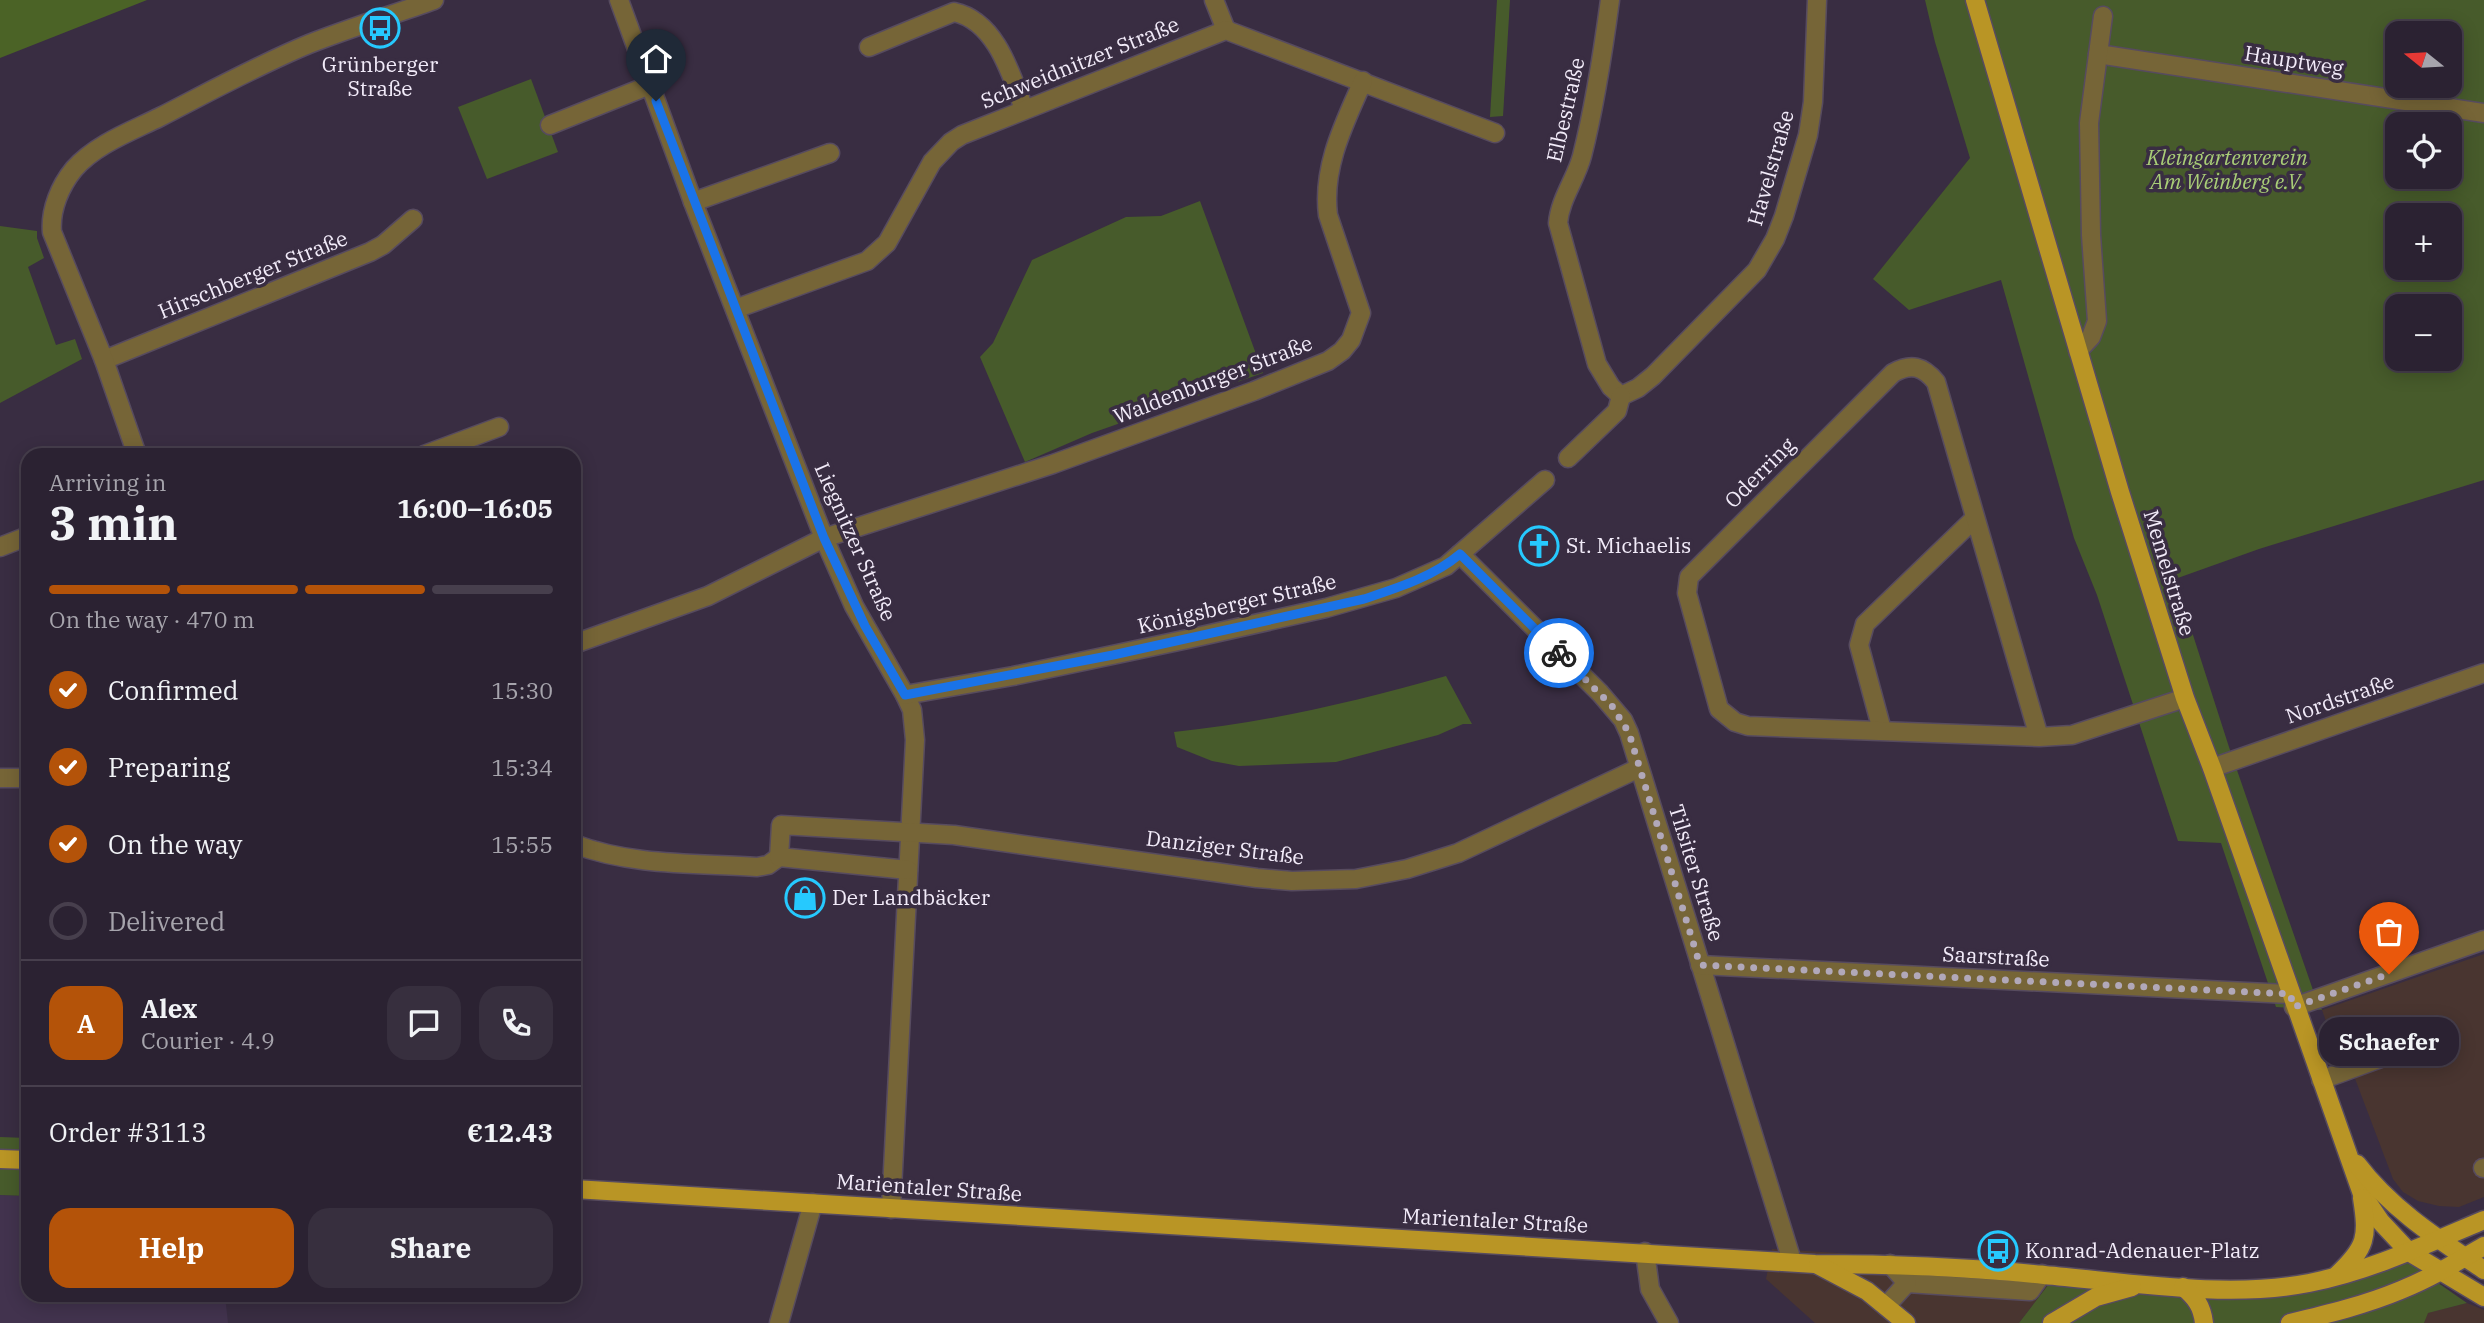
<!DOCTYPE html>
<html lang="en">
<head>
<meta charset="utf-8">
<style>
	:root { --surface:#2b2232; --page:#372f3e; --text:#f1f3f6; --muted:#a6a4ac; --line:#473f4d; --accent:#b45309 }
	body { margin:0; font-family:"IBM Plex Serif",serif; background:var(--page); color:var(--text); height:100vh; display:flex; flex-direction:column; font-size:26px; white-space:nowrap }
	* { box-sizing:border-box; margin:0 }
	p { font-size:23px; color:var(--muted) }
	.icon { flex:none; width:38px; height:38px; fill:none; stroke:currentColor; stroke-width:2; stroke-linecap:round; stroke-linejoin:round }
	.map { position:relative; flex:1; overflow:hidden }
	.drawer { position:absolute; left:21px; top:448px; width:560px; height:854px; display:flex; flex-direction:column; background:var(--surface); border-radius:21px; box-shadow:0 4px 18px #0003,0 0 0 2px var(--line) }
	.drawer>* { flex:none }
	.needle { width:46px; rotate:288deg }
	.fabs { position:absolute; left:2385px; top:21px; display:grid; gap:14px }
	.fabs a { display:grid; place-items:center; width:77px; height:77px; border-radius:14px; background:var(--surface); box-shadow:0 4px 18px #0003,0 0 0 2px var(--line); font-size:35px }
	.pin { position:absolute; display:grid; place-items:center; width:60px; height:60px; color:#fff; margin:-72px -30px; border-radius:50% 50% 50% 0; rotate:-45deg; box-shadow:0 0 7px #0007 }
	.pin .icon { rotate:45deg }
	.courier { position:absolute; display:grid; place-items:center; width:70px; height:70px; margin:-35px; border:5px solid #1a73e8; border-radius:50%; background:#fff; color:#222; box-shadow:0 2px 9px #0007 }
	.bubble { position:absolute; height:49px; border-radius:21px; background:var(--surface); box-shadow:0 4px 18px #0003,0 0 0 2px var(--line); font-size:23px; font-weight:700; line-height:49px; text-align:center }
	.headline em { font-style:normal; font-weight:700 }
	.headline div { display:flex; flex-direction:column-reverse }
	.headline { display:flex; align-items:center; justify-content:space-between; height:119px; padding:0 28px }
	h1 { font-size:46px; font-weight:700; line-height:52px }
	.bar { display:grid; grid-template-columns:repeat(4,1fr); gap:10px 7px; align-content:center; height:84px; padding:0 28px }
	.bar i { height:9px; border-radius:5px; background:var(--line) }
	.bar .selected { background:var(--accent) }
	.bar p { grid-column:span 4 }
	.line { display:flex; align-items:center; gap:18px; padding:0 28px; border-top:2px solid var(--line) }
	.line div { flex:1 }
	.round { display:grid; place-items:center; flex:none; width:74px; height:74px; border-radius:21px; background:var(--page) }
	ol { padding:0 28px; list-style:none }
	li { display:flex; align-items:center; gap:21px; height:77px }
	li p { margin-inline-start:auto }
	li .icon { padding:7px; border-radius:50%; background:var(--accent); color:#fff; stroke-width:4 }
	li:last-child { color:var(--muted) }
	li i { width:38px; height:38px; border:4px solid var(--line); border-radius:50% }
	.button { display:flex; gap:14px; margin-top:auto; padding:14px 28px }
	.button a { flex:1; height:80px; border-radius:21px; background:var(--accent); color:#fff; font-size:28px; font-weight:700; line-height:80px; text-align:center }
	.button a+a { background:var(--page); color:var(--text) }
	.map>svg:first-child { display:block }
</style>
</head>
<body>
<div class="map">
<svg width="2484" height="1323" viewBox="0 0 2484 1323">
	<rect width="100%" height="100%" fill="#392d42"/>
	<g fill="#493530">
		<polygon points="2484,954 2484,1197 2459,1207 2439,1206 2418,1201 2403,1192 2393,1179 2348,1060 2337,1052 2322,1010"/>
		<polygon points="1772,1249 2062,1267 2019,1323 1815,1323 1766,1279"/>
		<polygon points="2467,1303 2484,1310 2484,1323 2424,1323 2427,1313"/>
	</g>
	<polygon fill="#42334e" points="0,1195 28,1196 28,1295 225,1295 228,1323 0,1323"/>
	<g fill="#475b2b" fill-rule="evenodd">
		<polygon points="1497,0 1510,0 1503,116 1490,117"/>
		<path d="M1925 0H2484V480L2259 549 2175 579 2229 747 2313 990 2322 1010 2276 1007 2221 843 2178 841 2097 595 2074 538 2001 280 1909 310 1873 279 1970 158 1935 42ZM2398 33H2450V86H2398ZM2398 124H2450V177H2398ZM2398 215H2450V268H2398ZM2398 306H2450V359H2398Z"/>
		<polygon points="531,79 558,152 487,179 458,107"/>
		<polygon points="1200,201 1263,373 1092,433 1025,462 980,357 993,343 1032,260 1126,217 1161,216"/>
		<polygon points="0,226 37,231 37,238 44,258 28,267 56,345 75,339 82,359 0,403"/>
		<path d="M1446 676 1472 724H1463L1438 735 1336 762 1239 766 1212 761 1177 747 1174 732C1269 722 1354 702 1446 676Z"/>
		<polygon points="0,1137 28,1138 28,1196 0,1195"/>
		<path d="M2400 1248 2415 1267 2467 1303 2428 1313 2424 1323H2019L2062 1267C2127 1274 2195 1287 2259 1282 2308 1278 2354 1263 2400 1248Z"/>
	</g>
	<polygon fill="#4b6326" points="0,0 147,0 0,58"/>
	<g fill="none" stroke-linecap="round" stroke-linejoin="round">
		<g stroke="#574b5f" stroke-width="21">
			<g id="minor">
				<polyline points="619,0 693,202 824,538 854,606 905,695 912,710 915,740 891,1209"/>
				<polyline points="1214,0 1226,30"/>
				<path d="M1610 0C1603 52 1595 105 1582 156 1576 179 1560 199 1558 223L1597 364 1611 387 1621 396 1638 388 1653 376 1757 270 1775 239 1784 216 1808 135 1813 102 1817 0"/>
				<path d="M869 47 954 12C996 21 1011 74 1024 109"/>
				<polyline points="2098,54 2484,113"/>
				<polyline points="550,125 650,85"/>
				<polyline points="693,202 830,153"/>
				<polyline points="735,309 867,261 887,243 932,162 951,142 962,135 1226,30 1495,133"/>
				<polyline points="2078,351 2091,337 2097,321 2091,235 2089,123 2103,16"/>
				<polyline points="104,360 370,252 383,245 413,219"/>
				<path d="M137 455 104 360 52 232C50 210 60 186 74 169 96 144 132 131 160 117 209 92 258 65 309 44 350 28 392 15 434 0"/>
				<polyline points="424,455 499,427"/>
				<polyline points="1568,458 1617,411 1621,396"/>
				<polyline points="0,547 28,536"/>
				<polyline points="1460,554 1600,693 1623,720 1629,733 1792,1261"/>
				<path d="M574 644 708 596 824 538 1053 464 1254 391 1328 361 1342 351 1351 340 1361 313 1328 215C1322 167 1344 124 1363 81"/>
				<polyline points="905,695 1013,676 1188,639 1326,608 1396,588 1446,566 1545,480"/>
				<polyline points="1882,730 1859,645 1865,624 1974,519"/>
				<path d="M2039 737 1748 726 1735 722 1719 709 1687 593 1689 577 1893 373C1911 363 1923 366 1936 382L2039 737 2072 735 2185 698"/>
				<polyline points="2212,768 2484,673"/>
				<polyline points="0,778 28,778"/>
				<path d="M574 844C632 866 696 863 757 867L768 865 779 857"/>
				<polyline points="908,870 779,857 781,825 954,835 1257,878 1292,881 1356,879 1407,869 1458,853 1639,768"/>
				<polyline points="1700,965 2290,994"/>
				<polyline points="2294,1007 2484,940"/>
				<polyline points="2321,1080 2381,1058"/>
				<polyline points="2483,1168 2484,1168"/>
				<polyline points="1645,1252 1650,1289 1669,1323"/>
				<polyline points="1890,1264 1907,1283 2030,1291 2042,1274"/>
				<polyline points="1886,1306 1907,1283"/>
				<polyline points="779,1323 813,1203"/>
			</g>
		</g>
		<g stroke="#574b5f" stroke-width="21">
			<g id="major">
				<polyline points="1975,0 2120,492 2185,698 2212,768 2362,1194 2381,1222 2409,1252 2484,1297"/>
				<polyline points="0,1159 28,1160"/>
				<path d="M2357 1164C2391 1209 2438 1239 2484 1270"/>
				<path d="M574 1189 1815 1264C1891 1264 1967 1267 2044 1275 2126 1282 2228 1299 2309 1283 2370 1271 2427 1244 2484 1220"/>
				<polyline points="1818,1265 1867,1291 1906,1323"/>
				<path d="M2337 1275C2367 1247 2368 1237 2362 1198"/>
				<path d="M2183 1287C2196 1298 2202 1306 2204 1323"/>
				<polyline points="2052,1323 2096,1297 2132,1287"/>
				<path d="M2290 1323C2328 1314 2365 1305 2401 1290 2431 1278 2457 1262 2484 1246"/>
			</g>
		</g>
		<use href="#minor" stroke="#766537" stroke-width="18"/>
		<use href="#major" stroke="#b99525" stroke-width="18"/>
	</g>
	<g fill="none" stroke-linecap="round" stroke-linejoin="round">
		<polyline stroke="#b1a8b9" stroke-width="7" stroke-dasharray="0 12.6" points="1559,653 1612,706 1629,733 1700,965 2290,994 2294,1007 2389,974"/>
		<path stroke="#1a73e8" stroke-width="9" d="M656 101 824 538 865 626 905 695 1113 655 1364 599C1397 588 1433 577 1460 554L1559 653"/>
	</g>
	<defs>
		<g id="bus-ring" transform="scale(2.0125)"><circle r="9.5" fill="#392d42" stroke="#26c9fe" stroke-width="1.5"/><path d="M-5-6H5V4H4V6H2V4H-2V6H-4V4H-5ZM-3.5-4V0h7V-4ZM-3.5 1.2v1.5H-2V1.2ZM2 1.2v1.5H3.5V1.2Z" fill="#26c9fe"/></g>
		<g id="church-ring" transform="scale(2.0125)"><circle r="9.5" fill="#392d42" stroke="#26c9fe" stroke-width="1.5"/><path d="M-1.2-6h2.4v3.5h3.3v2.4h-3.3V6h-2.4V-.1h-3.3v-2.4h3.3Z" fill="#26c9fe"/></g>
		<g id="shop-ring" transform="scale(2.0125)"><circle r="9.5" fill="#392d42" stroke="#26c9fe" stroke-width="1.5"/><path d="M-5-2.5h2.3a2.7 3.5 0 0 1 5.4 0H5L5.5 6h-11ZM-1.5-2.5h3a1.5 2.3 0 0 0-3 0Z" fill="#26c9fe"/></g>
	</defs>
	<g fill-rule="evenodd">
		<use href="#bus-ring" x="380" y="28"/>
		<use href="#church-ring" x="1539" y="546"/>
		<use href="#shop-ring" x="805" y="898"/>
		<use href="#bus-ring" x="1998" y="1251"/>
	</g>
	<g text-anchor="middle" stroke-width="7" stroke-linejoin="round" paint-order="stroke">
		<g font-size="21" fill="#f2ebf9" stroke="#392d42">
			<text transform="translate(2294 61) rotate(9)" y="7">Hauptweg</text>
			<text transform="translate(1080 63) rotate(-22)" y="7">Schweidnitzer Straße</text>
			<text transform="translate(1566 110) rotate(-77)" y="7">Elbestraße</text>
			<text transform="translate(1771 168) rotate(-74)" y="7">Havelstraße</text>
			<text transform="translate(253 275) rotate(-22)" y="7">Hirschberger Straße</text>
			<text transform="translate(1213 380) rotate(-21)" y="7">Waldenburger Straße</text>
			<text transform="translate(1760 473) rotate(-45)" y="7">Oderring</text>
			<text transform="translate(855 542) rotate(66)" y="7">Liegnitzer Straße</text>
			<text transform="translate(2169 573) rotate(73)" y="7">Memelstraße</text>
			<text transform="translate(1237 604) rotate(-13)" y="7">Königsberger Straße</text>
			<text transform="translate(2340 699) rotate(-19)" y="7">Nordstraße</text>
			<text transform="translate(1225 848) rotate(7)" y="7">Danziger Straße</text>
			<text transform="translate(1696 873) rotate(73)" y="7">Tilsiter Straße</text>
			<text transform="translate(1996 957) rotate(3)" y="7">Saarstraße</text>
			<text transform="translate(929 1188) rotate(4)" y="7">Marientaler Straße</text>
			<text transform="translate(1495 1221) rotate(3)" y="7">Marientaler Straße</text>
		</g>
		<g font-size="21" fill="#f2ebf9" stroke="#392d42" text-anchor="start">
			<text x="380" y="72" text-anchor="middle">Grünberger<tspan x="380" dy="24">Straße</tspan></text>
			<text x="1566" y="553">St. Michaelis</text>
			<text x="832" y="905">Der Landbäcker</text>
			<text x="2025" y="1258">Konrad-Adenauer-Platz</text>
		</g>
		<g font-size="21" font-style="italic" fill="#a9ce77" stroke="#392d42">
			<text x="2227" y="165">Kleingartenverein<tspan x="2227" dy="24">Am Weinberg e.V.</tspan></text>
		</g>
	</g>
</svg>
<div class="fabs">
<a><svg class="needle" viewBox="-14 -14 28 28"><path d="M0-13l5 13h-10z" fill="#e53935"/><path d="M0 13l5-13h-10z" fill="#a6a4ac"/></svg></a>
<a><svg class="icon" aria-label="locate" viewBox="0 0 24 24"><circle cx="12" cy="12" r="6"/><path d="M12 2v4M12 18v4M2 12h4M18 12h4"/></svg></a>
<a>+</a>
<a>−</a>
</div>
<div class="pin" style="left:2389px;top:974px;background:#ea580c"><svg class="icon" aria-label="bag" viewBox="0 0 24 24"><path d="M5 8h14l-1 12H6zM9 8a3 3 0 0 1 6 0"/></svg></div>
<div class="pin" style="left:656px;top:101px;background:#1f2937"><svg class="icon" aria-label="home" viewBox="0 0 24 24"><path d="M3 11l9-7 9 7M6 9v11h12V9"/></svg></div>
<div class="courier" style="left:1559px;top:653px"><svg class="icon" aria-label="bike" viewBox="0 0 24 24"><circle cx="6" cy="16" r="4"/><circle cx="18" cy="16" r="4"/><path d="M6 16l4-8h5l3 8M10 8l3 8H6M13 5h3"/></svg></div>
<div class="bubble" style="left:2319px;top:1017px;width:140px">Schaefer</div>
<section class="drawer">
<div class="headline"><div><h1>3 min</h1><p>Arriving in</p></div><em>16:00–16:05</em></div>
<div class="bar"><i class="selected"></i><i class="selected"></i><i class="selected"></i><i></i><p>On the way · 470 m</p></div>
<ol>
<li><svg class="icon" aria-label="check" viewBox="0 0 24 24"><path d="M5 12l5 5 9-10"/></svg>Confirmed<p>15:30</p></li>
<li><svg class="icon" aria-label="check" viewBox="0 0 24 24"><path d="M5 12l5 5 9-10"/></svg>Preparing<p>15:34</p></li>
<li><svg class="icon" aria-label="check" viewBox="0 0 24 24"><path d="M5 12l5 5 9-10"/></svg>On the way<p>15:55</p></li>
<li><i></i>Delivered</li>
</ol>
<div class="line" style="height:126px"><b class="round" style="background:var(--accent);color:#fff">A</b><div><b>Alex</b><p>Courier · 4.9</p></div><a class="round"><svg class="icon" aria-label="chat" viewBox="0 0 24 24"><path d="M4 5h16v11H9l-5 4z"/></svg></a><a class="round"><svg class="icon" aria-label="phone" viewBox="0 0 24 24"><path d="M5 4h4l2 5-3 2q2 4 5 5l2-3 5 2v4C11 20 4 13 5 4z"/></svg></a></div>
<div class="line" style="height:91px"><div>Order #3113</div><b>€12.43</b></div>
<div class="button"><a>Help</a><a>Share</a></div>
</section>
</div>
</body>
</html>
